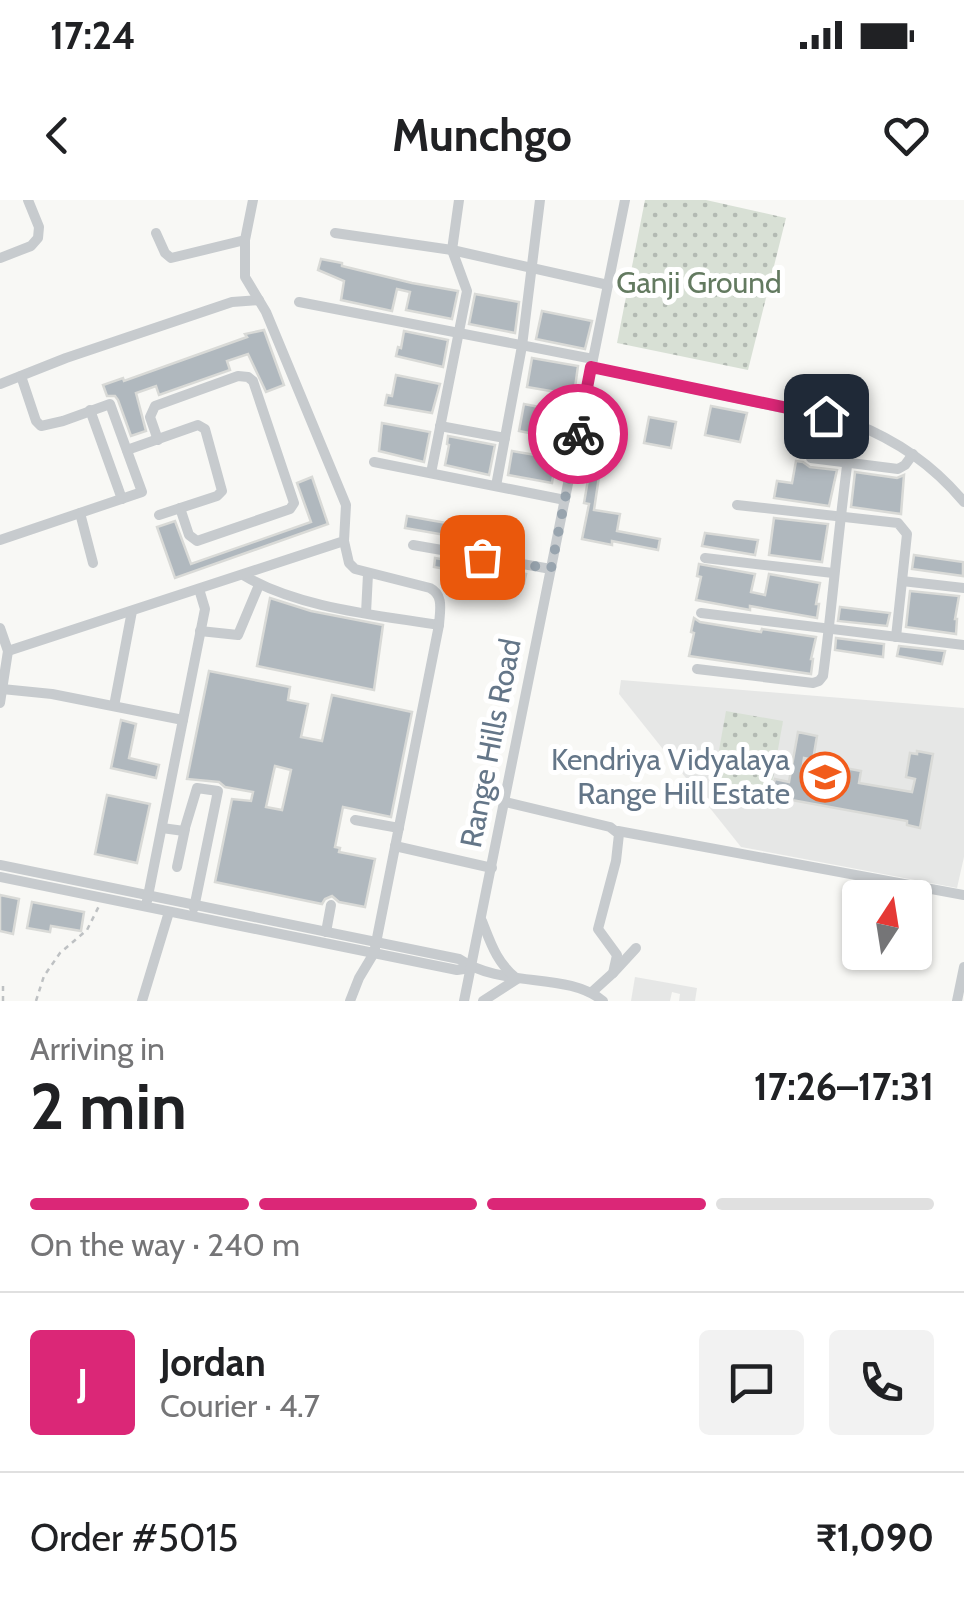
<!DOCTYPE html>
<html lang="en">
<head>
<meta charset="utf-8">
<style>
	:root { --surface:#fff; --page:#f2f2f2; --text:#202124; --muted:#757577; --line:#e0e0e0; --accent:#db2777 }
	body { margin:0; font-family:Cabin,sans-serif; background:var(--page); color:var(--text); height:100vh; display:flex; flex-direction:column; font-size:38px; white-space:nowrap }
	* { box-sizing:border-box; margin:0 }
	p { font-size:32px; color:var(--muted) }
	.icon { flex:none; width:55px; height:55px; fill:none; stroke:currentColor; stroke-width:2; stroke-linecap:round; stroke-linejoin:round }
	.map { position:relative; height:801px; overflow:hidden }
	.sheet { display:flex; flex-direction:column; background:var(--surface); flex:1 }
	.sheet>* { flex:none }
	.needle { width:65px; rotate:12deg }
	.tools { position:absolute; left:842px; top:680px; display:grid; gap:20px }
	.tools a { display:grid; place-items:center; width:90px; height:90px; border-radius:10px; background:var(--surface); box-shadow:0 2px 8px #0004; font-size:50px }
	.pin { position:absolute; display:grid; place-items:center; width:85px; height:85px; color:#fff; margin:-42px; border-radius:20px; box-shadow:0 5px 15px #0006 }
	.courier { position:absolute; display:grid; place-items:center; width:100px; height:100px; margin:-50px; border:8px solid #db2777; border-radius:50%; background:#fff; color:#222; box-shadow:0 2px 12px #0007 }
	.overview em { font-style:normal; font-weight:700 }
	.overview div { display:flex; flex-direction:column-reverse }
	.overview { display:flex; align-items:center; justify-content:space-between; height:170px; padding:0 30px }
	h1 { font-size:65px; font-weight:700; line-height:75px }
	.bar { display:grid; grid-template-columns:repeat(4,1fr); gap:15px 10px; align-content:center; height:120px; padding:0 30px }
	.bar i { height:12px; border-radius:8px; background:var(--line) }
	.bar .active { background:var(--accent) }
	.bar p { grid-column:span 4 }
	.line { display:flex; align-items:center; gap:25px; padding:0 30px; border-top:2px solid var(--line) }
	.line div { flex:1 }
	.round { display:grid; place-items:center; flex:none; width:105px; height:105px; border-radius:10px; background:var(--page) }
	.status { display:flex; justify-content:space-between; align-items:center; height:70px; padding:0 50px; background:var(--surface); direction:ltr }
	.status svg { height:28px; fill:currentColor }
	header { display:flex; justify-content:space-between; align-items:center; height:130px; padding:0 30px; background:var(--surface); font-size:45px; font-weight:700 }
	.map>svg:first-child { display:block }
</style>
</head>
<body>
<div class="status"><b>17:24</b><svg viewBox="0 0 49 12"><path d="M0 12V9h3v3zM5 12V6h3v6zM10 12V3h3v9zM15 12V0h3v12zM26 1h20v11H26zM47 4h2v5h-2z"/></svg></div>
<header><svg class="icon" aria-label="back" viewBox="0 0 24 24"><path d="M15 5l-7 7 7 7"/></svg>Munchgo<svg class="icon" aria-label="heart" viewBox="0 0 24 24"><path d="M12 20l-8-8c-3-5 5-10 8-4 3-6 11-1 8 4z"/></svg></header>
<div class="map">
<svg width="964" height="801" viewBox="0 0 964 801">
	<defs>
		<pattern id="park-dots" width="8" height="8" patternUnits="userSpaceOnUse" patternTransform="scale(2.5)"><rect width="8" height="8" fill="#d8e0d5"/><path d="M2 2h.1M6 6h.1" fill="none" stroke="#b3bab3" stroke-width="1.8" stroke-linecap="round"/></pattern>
	</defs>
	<rect width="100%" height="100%" fill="#f8f8f5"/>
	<g fill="#e6e7e6">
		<polygon points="621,480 964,508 964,657 957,688 741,647 619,494"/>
		<polygon points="635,777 697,788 695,801 679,801 680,794 672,792 670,801 631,801"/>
	</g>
	<g fill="url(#park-dots)">
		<polygon points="645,0 706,0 786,18 748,170 617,143"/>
		<polygon points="726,511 783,521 768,606 711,595"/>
	</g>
	<g fill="#b0b8be" stroke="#d9dad7" stroke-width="2.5" fill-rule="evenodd">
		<polygon points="321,59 342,63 342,66 412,83 458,91 452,119 406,110 410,92 397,89 392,111 341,100 344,81 318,70"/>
		<polygon points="475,94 519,102 515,133 469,124"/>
		<polygon points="542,111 592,121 585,149 536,139"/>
		<polygon points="264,130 284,185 266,192 248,154 227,161 230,170 159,195 156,186 136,193 146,231 131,236 118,200 115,196 107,196 103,185 123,178 124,181 247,137 245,134"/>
		<polygon points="404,131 448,140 443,167 396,156 398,147 401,148"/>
		<polygon points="532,158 578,166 574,195 527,187"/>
		<polygon points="396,175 440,184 432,213 385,205 387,195 392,196"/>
		<polygon points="524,204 570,213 568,221 564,220 560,239 519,231"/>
		<polygon points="711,206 747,213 740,242 705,235"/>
		<polygon points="649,217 676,222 671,248 644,243"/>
		<polygon points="382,223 430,232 424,262 379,251"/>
		<polygon points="448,236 495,245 489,275 445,265 449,245 447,244"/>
		<polygon points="512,251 559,259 558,266 555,265 552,283 508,275"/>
		<polygon points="796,261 803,262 810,267 837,270 829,306 774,298 777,281 792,283"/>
		<polygon points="590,268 600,270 594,310 620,314 617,331 660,339 658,350 612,341 612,345 582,339 589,304 584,303"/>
		<polygon points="855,272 897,278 904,275 901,314 851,307"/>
		<polygon points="312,277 328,324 175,378 157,327 175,321 191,364 311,322 297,283"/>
		<polygon points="407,316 469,327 468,339 405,328"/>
		<polygon points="774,318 828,324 822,362 769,355"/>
		<polygon points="705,333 758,340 755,355 702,346"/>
		<polygon points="914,355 963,362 963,376 912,369"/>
		<polygon points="435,358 526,374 524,383 434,367"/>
		<polygon points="699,364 755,374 751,392 765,395 769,374 820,383 816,404 819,404 817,418 750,406 750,410 696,400 701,377 697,376"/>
		<polygon points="910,391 959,396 955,419 957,419 956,434 906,427"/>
		<polygon points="270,398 311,411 383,425 374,490 257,466"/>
		<polygon points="840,407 890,413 887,426 838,421"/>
		<polygon points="694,418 700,422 761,432 762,429 816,437 811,459 813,459 811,474 689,456 694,433 691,432"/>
		<polygon points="836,438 884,444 883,457 835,450"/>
		<polygon points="899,446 945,451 942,464 897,456"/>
		<path d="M209 471 290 487 288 500 308 504 301 537 322 541 332 495 412 512 391 617 343 607 335 647 340 648 339 652 375 659 365 707 339 702 332 696 325 699 322 704 215 682 232 599 251 601 253 592 225 587 219 582 187 579ZM275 566 291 570 282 610 266 607Z"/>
		<polygon points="121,520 136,524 129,558 159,565 156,578 111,568"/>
		<polygon points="798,532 817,536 813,560 804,558 802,572 843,579 845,568 861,571 859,583 912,592 915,579 906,577 910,553 917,554 917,551 933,554 920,628 907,625 907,621 786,599 787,594 772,591 775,579 789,582"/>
		<polygon points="107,595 150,604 137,663 95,654"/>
		<polygon points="0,695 19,699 13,734 0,731"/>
		<polygon points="32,702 84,712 81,731 51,726 50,732 27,728"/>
	</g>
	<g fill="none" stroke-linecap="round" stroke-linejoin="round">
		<g stroke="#bec1c3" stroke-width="2.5" stroke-dasharray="5 5" stroke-linecap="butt">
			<polyline points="3,801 3,781"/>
			<polyline points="36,801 44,776 60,753 87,730 100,704"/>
		</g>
		<g stroke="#c7cbce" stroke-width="10">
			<polyline points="156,33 165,53 171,58 245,40"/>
			<polyline points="335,33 452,50 608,85"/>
			<polyline points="0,58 31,46 38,38 39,27 28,0"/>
			<polyline points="299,102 593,159"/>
			<path d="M591 167 853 223C898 241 933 265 964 302"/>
			<polyline points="0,184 66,158 232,102 259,100"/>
			<polyline points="90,210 122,299"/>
			<polyline points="440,226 505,238"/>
			<polyline points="158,240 150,217 155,206 238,176 248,177 253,181 294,303 290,309 197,341 189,335 180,308"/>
			<polyline points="127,250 198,225 205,229 222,291 217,296 159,315"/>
			<polyline points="811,258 898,269 905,265 913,254"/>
			<polyline points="374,262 565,300"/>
			<polyline points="431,273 467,91 452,50 459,0"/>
			<polyline points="496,286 522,146 540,0"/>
			<polyline points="737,305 898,323 907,334 896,437"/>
			<polyline points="80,313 93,363"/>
			<polyline points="0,340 142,292 110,204 63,221 41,226 36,221 21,176"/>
			<polyline points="413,345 551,369"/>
			<polyline points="705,358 833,373"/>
			<path d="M243 375C298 408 377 415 439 425 440 410 444 395 430 388L355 369 349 363 344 341"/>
			<polyline points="902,381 964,388"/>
			<polyline points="366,413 368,374"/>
			<polyline points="701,413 964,445"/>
			<polyline points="0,428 8,451 0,503"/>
			<polyline points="200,431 238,435 259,385"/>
			<polyline points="8,451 344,341 346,305 266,112 245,77 245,40 253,0"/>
			<path d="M697 469 813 483 819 481 823 476C834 392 840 307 853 223"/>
			<polyline points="2,489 52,494 183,520"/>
			<polyline points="114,506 132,411"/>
			<polyline points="505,602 610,627 619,634 616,661 598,729 617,755 613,773 592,792"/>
			<polyline points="355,620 399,628"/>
			<polyline points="162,628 184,631 197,588 218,591 194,708"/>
			<polyline points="618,631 964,695"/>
			<polyline points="395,646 492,668"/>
			<path d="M0 665 459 759C503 789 567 771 603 801"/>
			<polyline points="177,667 185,629"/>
			<polyline points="0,677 457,770 471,768"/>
			<polyline points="147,701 205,409 199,389"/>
			<path d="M482 721C491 744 497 763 517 779L483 801"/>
			<polyline points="326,732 331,705"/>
			<polyline points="613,773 636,748"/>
			<polyline points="142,801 169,712"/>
			<polyline points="350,801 359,778 374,753 439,425"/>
			<polyline points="464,801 625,0"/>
			<polyline points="957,801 964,767"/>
		</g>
	</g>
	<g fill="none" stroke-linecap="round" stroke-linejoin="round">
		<polyline stroke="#98a4ae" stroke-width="10" stroke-dasharray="0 18" points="482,357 551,369 578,234"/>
		<polyline stroke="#db2777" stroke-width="12" points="578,234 591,167 826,216"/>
	</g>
	<defs>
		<g id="school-ring" transform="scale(2.5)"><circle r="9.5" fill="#fff" stroke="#f25c1b" stroke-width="1.5"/><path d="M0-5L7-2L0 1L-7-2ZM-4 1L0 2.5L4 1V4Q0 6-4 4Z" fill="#f25c1b"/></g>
	</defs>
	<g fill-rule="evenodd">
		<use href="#school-ring" x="825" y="577"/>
	</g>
	<g text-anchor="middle" stroke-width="10" stroke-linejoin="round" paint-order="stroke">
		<g font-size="30" fill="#637a60" stroke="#fff">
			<text x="699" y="93">Ganji Ground</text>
		</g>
		<g font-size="30" fill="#647688" stroke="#fff">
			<text transform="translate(491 543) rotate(-79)" y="10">Range Hills Road</text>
		</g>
		<g font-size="30" fill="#647688" stroke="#fff" text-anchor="end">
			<text x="790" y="570">Kendriya Vidyalaya<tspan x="790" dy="34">Range Hill Estate</tspan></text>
		</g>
	</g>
</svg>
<div class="tools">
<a><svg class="needle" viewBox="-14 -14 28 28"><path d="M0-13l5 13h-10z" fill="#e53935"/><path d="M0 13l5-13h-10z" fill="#757577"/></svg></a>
</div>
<div class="pin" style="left:482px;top:357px;background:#ea580c"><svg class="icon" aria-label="bag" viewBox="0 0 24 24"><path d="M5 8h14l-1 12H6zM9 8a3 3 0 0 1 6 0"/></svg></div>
<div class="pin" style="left:826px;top:216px;background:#1f2937"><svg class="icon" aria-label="home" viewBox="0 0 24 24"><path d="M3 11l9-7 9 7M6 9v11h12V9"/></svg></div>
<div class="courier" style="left:578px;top:234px"><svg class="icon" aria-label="bike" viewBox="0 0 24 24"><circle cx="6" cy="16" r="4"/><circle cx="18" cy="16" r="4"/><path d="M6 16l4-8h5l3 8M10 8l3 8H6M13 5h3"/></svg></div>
</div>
<section class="sheet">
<div class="overview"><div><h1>2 min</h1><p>Arriving in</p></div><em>17:26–17:31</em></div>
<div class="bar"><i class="active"></i><i class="active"></i><i class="active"></i><i></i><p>On the way · 240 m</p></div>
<div class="line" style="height:180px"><b class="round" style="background:var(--accent);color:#fff">J</b><div><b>Jordan</b><p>Courier · 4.7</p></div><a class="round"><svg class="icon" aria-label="chat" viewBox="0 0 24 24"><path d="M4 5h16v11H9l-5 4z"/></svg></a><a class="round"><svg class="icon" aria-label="phone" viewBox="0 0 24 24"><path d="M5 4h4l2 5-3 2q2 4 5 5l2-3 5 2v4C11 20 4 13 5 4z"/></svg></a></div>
<div class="line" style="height:130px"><div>Order #5015</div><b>₹1,090</b></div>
</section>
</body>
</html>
